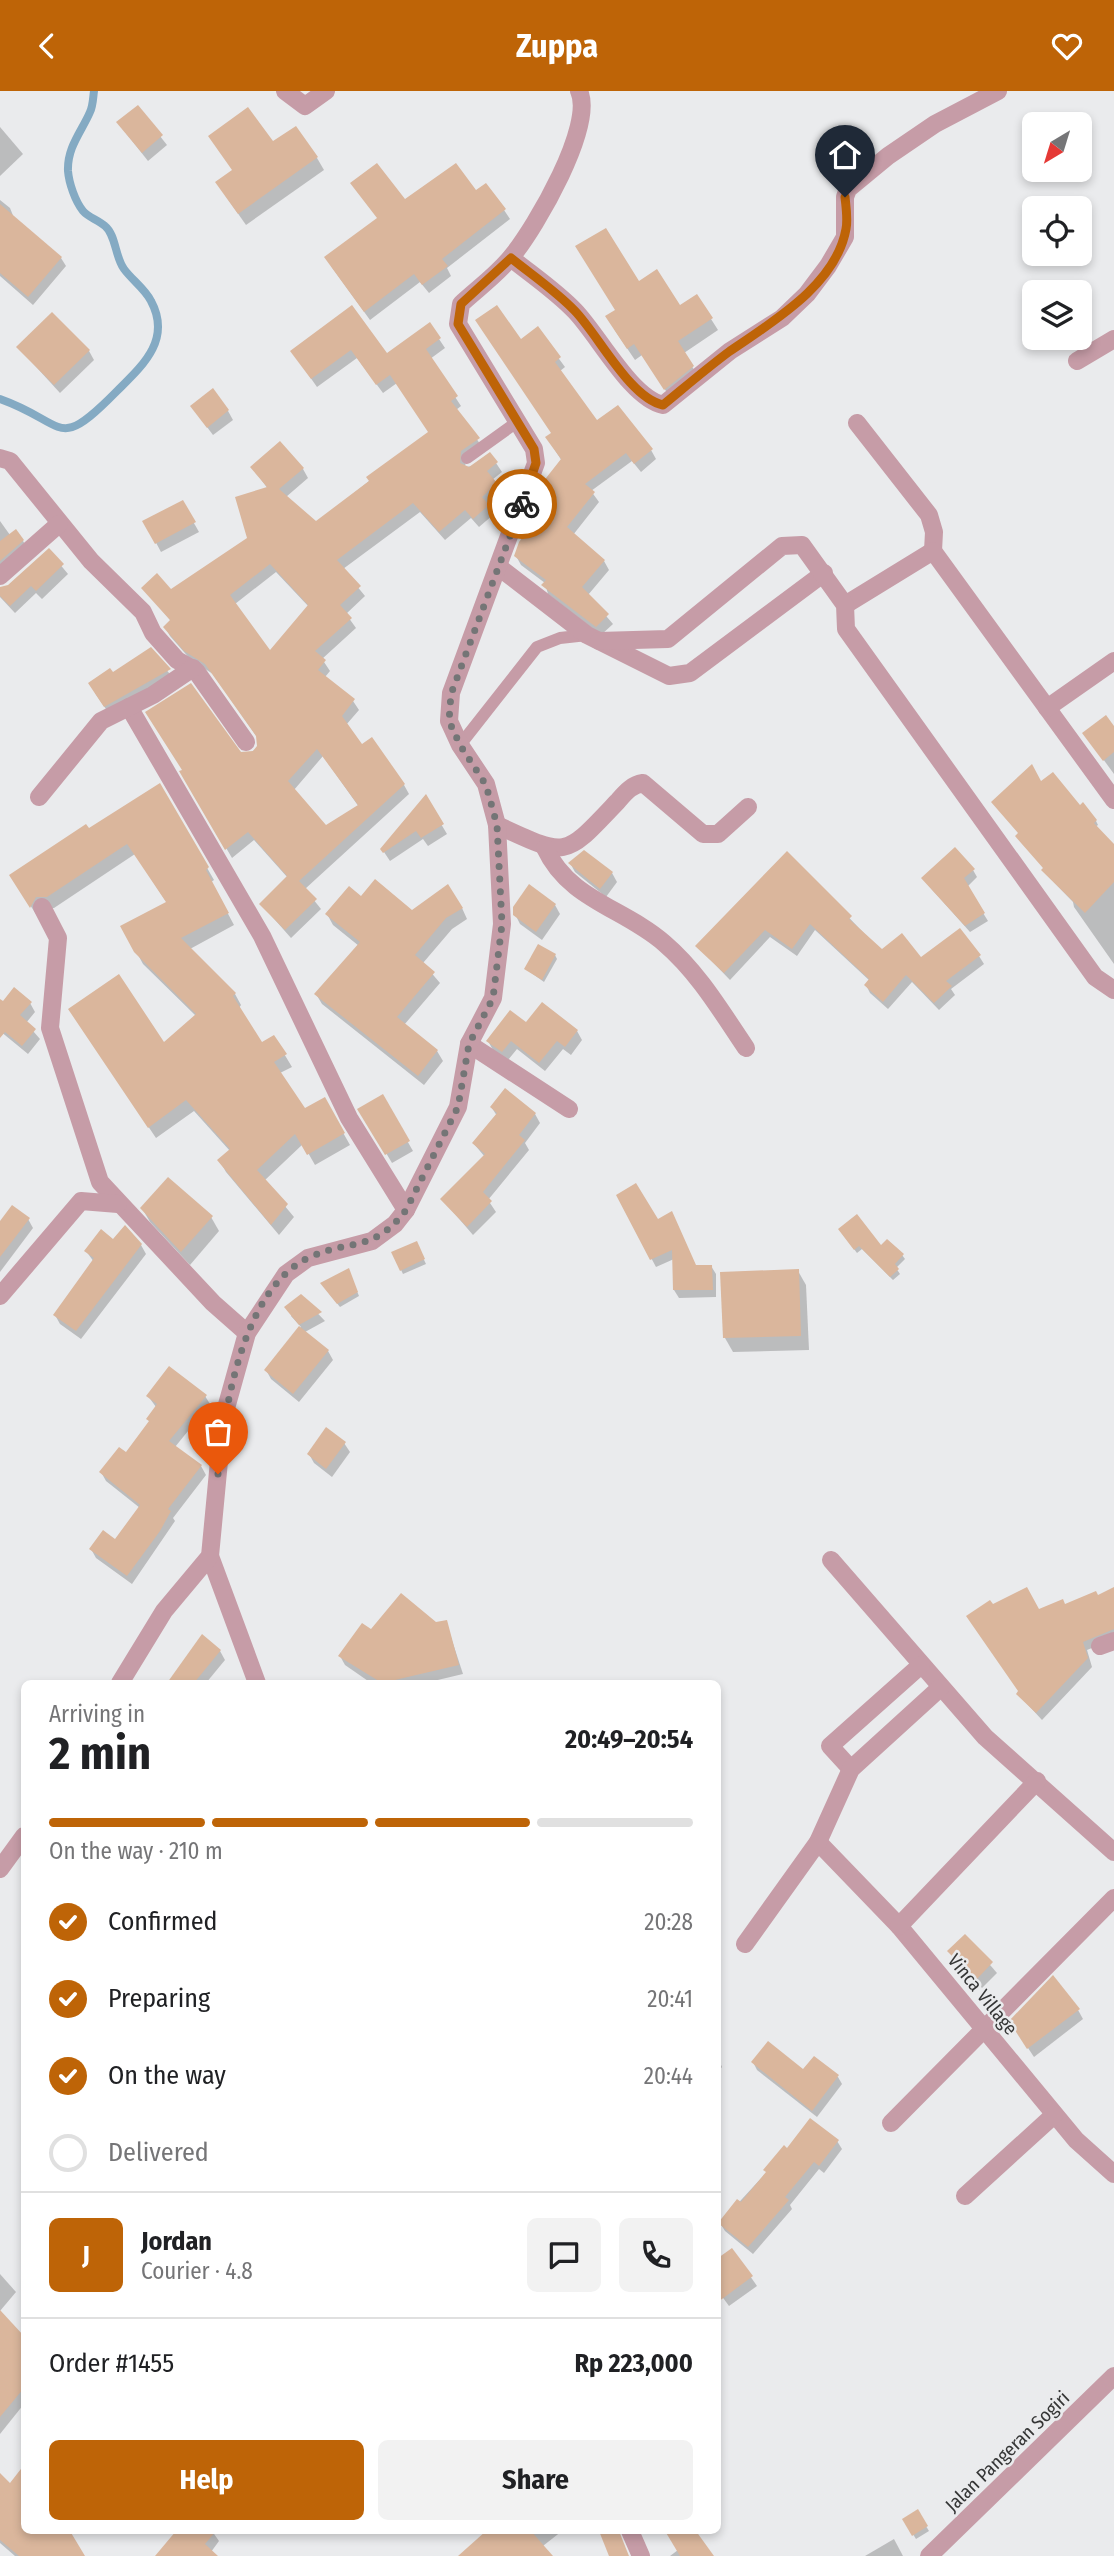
<!DOCTYPE html>
<html lang="en">
<head>
<meta charset="utf-8">
<style>
	:root { --surface:#fff; --page:#f2f2f2; --text:#202124; --muted:#757577; --line:#e0e0e0; --accent:#be6407 }
	body { margin:0; font-family:"Fira Sans Condensed",sans-serif; background:var(--page); color:var(--text); height:100vh; display:flex; flex-direction:column; font-size:26px; white-space:nowrap }
	* { box-sizing:border-box; margin:0 }
	p { font-size:23px; color:var(--muted) }
	.icon { flex:none; width:38px; height:38px; fill:none; stroke:currentColor; stroke-width:2; stroke-linecap:round; stroke-linejoin:round }
	.map { position:relative; flex:1; overflow:hidden }
	.side { position:absolute; left:21px; top:1589px; width:700px; height:854px; display:flex; flex-direction:column; background:var(--surface); border-radius:10px; box-shadow:0 4px 10px #0003 }
	.side>* { flex:none }
	.needle { width:46px; rotate:218deg }
	.tools { position:absolute; left:1022px; top:21px; display:grid; gap:14px }
	.tools a { display:grid; place-items:center; width:70px; height:70px; border-radius:10px; background:var(--surface); box-shadow:0 4px 10px #0003; font-size:35px }
	.pin { position:absolute; display:grid; place-items:center; width:60px; height:60px; color:#fff; margin:-72px -30px; border-radius:50% 50% 50% 0; rotate:-45deg; box-shadow:0 0 7px #0007 }
	.pin .icon { rotate:45deg }
	.courier { position:absolute; display:grid; place-items:center; width:70px; height:70px; margin:-35px; border:5px solid #be6407; border-radius:50%; background:#fff; color:#222; box-shadow:0 2px 9px #0007 }
	.overview em { font-style:normal; font-weight:700 }
	.overview div { display:flex; flex-direction:column-reverse }
	.overview { display:flex; align-items:center; justify-content:space-between; height:119px; padding:0 28px }
	h1 { font-size:46px; font-weight:700; line-height:52px }
	.bar { display:grid; grid-template-columns:repeat(4,1fr); gap:10px 7px; align-content:center; height:84px; padding:0 28px }
	.bar i { height:9px; border-radius:5px; background:var(--line) }
	.bar .selected { background:var(--accent) }
	.bar p { grid-column:span 4 }
	.line { display:flex; align-items:center; gap:18px; padding:0 28px; border-top:2px solid var(--line) }
	.line div { flex:1 }
	.round { display:grid; place-items:center; flex:none; width:74px; height:74px; border-radius:10px; background:var(--page) }
	ol { padding:0 28px; list-style:none }
	li { display:flex; align-items:center; gap:21px; height:77px }
	li p { margin-inline-start:auto }
	li .icon { padding:7px; border-radius:50%; background:var(--accent); color:#fff; stroke-width:4 }
	li:last-child { color:var(--muted) }
	li i { width:38px; height:38px; border:4px solid var(--line); border-radius:50% }
	.cta { display:flex; gap:14px; margin-top:auto; padding:14px 28px }
	.cta a { flex:1; height:80px; border-radius:10px; background:var(--accent); color:#fff; font-size:28px; font-weight:700; line-height:80px; text-align:center }
	.cta a+a { background:var(--page); color:var(--text) }
	header { display:flex; justify-content:space-between; align-items:center; height:91px; padding:0 28px; background:var(--accent); color:#fff; font-size:32px; font-weight:700 }
	.map>svg:first-child { display:block }
</style>
</head>
<body>
<header><svg class="icon" aria-label="back" viewBox="0 0 24 24"><path d="M15 5l-7 7 7 7"/></svg>Zuppa<svg class="icon" aria-label="heart" viewBox="0 0 24 24"><path d="M12 20l-8-8c-3-5 5-10 8-4 3-6 11-1 8 4z"/></svg></header>
<div class="map">
<svg width="1114" height="2465" viewBox="0 0 1114 2465">
	<rect width="100%" height="100%" fill="#eaebed"/>
	<g fill="#0003" fill-rule="evenodd">
		<polygon points="137,16 167,54 148,70 118,32"/>
		<polygon points="0,36 23,63 0,85"/>
		<polygon points="273,53 317,67 324,79 246,134 225,104"/>
		<polygon points="476,101 504,119 510,128 447,177 451,185 429,202 420,191 370,229 331,175 379,129 405,111"/>
		<polygon points="0,109 10,117 14,127 61,167 66,175 33,214 0,185"/>
		<polygon points="639,192 680,217 711,228 718,239 684,262 699,287 672,309 642,264 635,269 614,238 617,220"/>
		<path d="M351 217 387 264 429 233 445 257 430 268 461 315 456 319 483 357 466 370 465 376 496 372 502 381 492 389 501 402 487 415 493 424 479 436 471 427 445 449 420 421 343 478 365 505 346 523 356 537 322 568 330 580 325 586 353 610 359 619 346 634 362 656 404 694 409 703 305 798 321 818 291 847 261 813 288 787 254 749 232 767 182 681 236 659 248 664 258 656 257 646 213 583 191 569 170 545 165 536 171 530 143 497 171 500 249 448 268 398 252 376 303 378 308 387 286 406 316 432 430 342 397 292 383 302 357 267 317 296 298 269ZM276 481 309 516 270 562 235 513ZM323 665 359 716 326 736 294 699Z"/>
		<polygon points="537,238 565,276 560,280 597,332 651,359 656,368 641,381 632,370 591,400 599,411 573,444 604,470 609,479 588,504 613,533 601,544 548,503 545,492 521,474 516,465 553,411 541,397 562,370 547,347 553,343 520,250"/>
		<polygon points="18,256 89,260 94,269 60,302"/>
		<polygon points="192,316 228,320 233,329 213,344"/>
		<polygon points="182,411 199,441 161,461 145,431"/>
		<polygon points="0,430 10,444 23,450 28,458 0,483"/>
		<polygon points="49,460 68,483 42,508 36,502 15,522 0,506 0,497 8,496"/>
		<polygon points="150,559 174,588 110,624 95,602 113,584"/>
		<polygon points="1114,637 1114,683 1087,646"/>
		<polygon points="1041,692 1080,716 1083,714 1096,730 1098,734 1095,736 1114,765 1114,873 1074,816 1073,811 1043,780"/>
		<polygon points="160,695 214,789 211,791 234,834 190,858 235,903 241,914 239,917 261,954 274,946 292,976 280,982 305,1019 324,1008 350,1054 315,1074 303,1053 264,1090 294,1126 279,1144 226,1081 220,1070 230,1060 194,1020 156,1047 77,930 164,954 196,925 143,873 123,836 167,812 135,763 54,817 43,818 38,826 18,796 88,739"/>
		<polygon points="425,706 447,743 428,755 423,748 390,770 382,758"/>
		<polygon points="787,762 882,861 921,869 979,865 984,873 951,898 955,904 939,919 912,891 888,918 870,902 866,894 870,890 815,839 797,865 770,846 730,889 697,855"/>
		<polygon points="570,772 612,782 617,791 606,806 575,781"/>
		<polygon points="973,779 977,786 967,796 988,830 970,841 928,794"/>
		<polygon points="361,808 412,821 462,817 467,828 452,838 423,872 440,892 404,934 437,960 443,970 424,994 322,913 316,903 359,855 333,834 327,823"/>
		<polygon points="555,814 560,823 542,849 520,833 515,823"/>
		<polygon points="555,864 557,868 544,891 526,878"/>
		<polygon points="30,912 35,921 26,932 40,948 28,963 0,940 0,916"/>
		<polygon points="526,934 577,940 582,949 571,964 563,958 545,980 517,958 508,969 493,959 488,950"/>
		<polygon points="382,1006 413,1060 392,1072 360,1018"/>
		<polygon points="492,1017 535,1023 540,1032 525,1052 529,1059 488,1109 496,1121 473,1144 442,1108 485,1066 474,1053 497,1025"/>
		<polygon points="618,1105 657,1131 696,1175 711,1175 716,1183 716,1206 679,1207 674,1199 674,1168 656,1176"/>
		<polygon points="142,1117 211,1126 219,1140 190,1174 150,1131"/>
		<polygon points="28,1128 33,1137 0,1181 0,1133"/>
		<polygon points="842,1142 902,1164 905,1168 896,1177 900,1183 893,1189 862,1158 857,1162"/>
		<polygon points="113,1150 141,1154 146,1163 81,1248 60,1233 55,1224 94,1171 86,1160"/>
		<polygon points="416,1152 426,1173 403,1183 393,1162"/>
		<polygon points="798,1180 806,1194 809,1259 733,1261 725,1247 722,1182"/>
		<polygon points="350,1183 359,1205 340,1216 324,1196"/>
		<polygon points="301,1205 325,1230 305,1241 328,1260 333,1269 299,1311 271,1288 266,1279 301,1236 291,1225"/>
		<polygon points="148,1305 205,1305 210,1313 175,1356 201,1375 206,1384 173,1427 175,1430 132,1493 96,1467 91,1458 115,1450 140,1417 106,1390 101,1381 126,1364 150,1332 148,1328 156,1316"/>
		<polygon points="344,1352 350,1361 332,1386 314,1372 309,1363"/>
		<polygon points="1114,1498 1114,1548 1087,1559 1092,1576 1042,1629 1018,1603 1020,1601 993,1516 1039,1520 1098,1506"/>
		<polygon points="446,1531 463,1583 425,1592 371,1592 345,1574 340,1565 371,1541"/>
		<polygon points="202,1546 220,1560 225,1569 206,1592 169,1592"/>
		<polygon points="965,1845 997,1882 982,1897 949,1860"/>
		<polygon points="1078,1919 1083,1928 1034,1966 1016,1939"/>
		<polygon points="718,1967 722,1976 718,1981"/>
		<polygon points="753,1971 838,1986 842,1993 817,2026 757,1979"/>
		<polygon points="837,2050 842,2058 824,2082 819,2078 790,2114 792,2118 753,2163 725,2140 720,2132 787,2059"/>
		<polygon points="732,2159 757,2195 729,2215 718,2200 718,2170"/>
		<polygon points="0,2183 16,2201 0,2220"/>
		<polygon points="0,2222 24,2247 24,2313 0,2343"/>
		<polygon points="24,2376 24,2440 72,2440 70,2443 83,2465 15,2465 0,2452 0,2405"/>
		<polygon points="917,2421 929,2440 916,2448 904,2429"/>
		<polygon points="179,2440 212,2440 219,2450 211,2461 216,2465 159,2465"/>
		<polygon points="489,2440 562,2440 534,2462 551,2465 476,2465 470,2456"/>
		<polygon points="667,2440 697,2440 695,2441 712,2465 670,2465 678,2459"/>
		<polygon points="894,2448 903,2465 865,2465"/>
	</g>
	<g fill="none" stroke-linecap="round" stroke-linejoin="round">
		<path stroke="#84aac3" stroke-width="8" d="M0 308C68 332 55 363 117 300 142 275 172 249 151 210 145 198 132 189 124 178 115 166 116 144 105 135 98 129 88 126 83 120 75 110 69 92 68 80 67 56 82 40 90 21 93 15 93 7 94 0"/>
	</g>
	<g fill="#dab69c" fill-rule="evenodd">
		<polygon points="138,14 163,44 142,62 116,31"/>
		<polygon points="248,16 273,50 296,35 318,66 238,123 215,91 232,79 208,45"/>
		<polygon points="377,72 405,108 456,72 476,99 486,92 506,118 442,168 448,175 422,194 414,183 364,221 324,166 377,127 350,92"/>
		<polygon points="0,113 62,166 28,206 0,182"/>
		<polygon points="606,137 639,190 657,178 680,214 697,203 713,227 678,250 694,275 664,299 634,253 627,258 605,225 615,219 575,155"/>
		<path d="M352 214 387 262 430 231 441 247 426 258 458 305 451 310 480 347 461 360 460 372 469 376 490 361 498 371 487 380 497 392 482 406 489 414 473 428 465 419 439 441 413 412 337 469 361 495 340 514 352 527 315 560 326 569 318 579 355 608 342 625 362 653 372 646 405 693 299 790 317 808 285 839 259 813 287 785 248 741 225 759 179 680 182 679 145 621 191 592 241 661 253 660 257 655 256 645 205 573 184 560 163 536 170 529 141 497 157 482 171 498 247 447 235 406 267 396 250 376 280 350 304 377 279 398 316 430 369 390 366 386 428 341 390 284 376 294 351 259 311 288 290 260ZM270 473 308 514 270 559 230 504ZM317 658 358 714 326 734 288 690Z"/>
		<polygon points="497,214 521,248 538,235 561,266 555,271 597,329 618,314 653,358 634,373 626,362 585,393 595,401 567,436 605,469 582,496 609,523 596,536 541,494 546,489 514,465 519,451 553,407 539,396 561,368 545,346 551,342 475,229"/>
		<polygon points="52,221 90,259 54,294 16,256"/>
		<polygon points="213,297 229,319 207,337 190,315"/>
		<polygon points="183,409 196,431 155,453 142,430"/>
		<polygon points="16,438 24,449 0,470 0,450"/>
		<polygon points="49,457 64,473 36,500 31,495 10,515 0,505 0,496 8,494"/>
		<polygon points="151,556 171,578 104,616 88,592 110,577 113,581"/>
		<polygon points="1106,624 1114,635 1114,661 1103,670 1082,642"/>
		<polygon points="1032,673 1041,690 1053,681 1080,714 1083,711 1097,729 1094,732 1114,753 1114,791 1085,822 1041,779 1043,777 1015,745 1018,742 991,711"/>
		<polygon points="160,692 209,776 206,779 229,822 181,847 236,902 233,905 262,951 274,944 287,963 274,971 305,1017 325,1006 345,1042 307,1064 295,1043 257,1079 288,1113 271,1134 217,1069 230,1058 186,1009 148,1037 68,918 119,883 164,951 196,923 134,861 120,835 166,811 127,753 47,806 36,806 30,817 9,784 86,733 89,737"/>
		<polygon points="426,703 444,733 421,747 416,740 383,762 380,758"/>
		<polygon points="955,756 975,778 964,787 985,822 965,835 921,787"/>
		<polygon points="584,759 613,781 600,798 568,772"/>
		<polygon points="787,760 852,825 849,828 882,858 902,842 921,866 960,837 981,864 946,890 952,895 934,912 906,884 883,911 864,894 869,888 810,833 792,858 765,839 724,882 695,855"/>
		<polygon points="375,788 412,819 448,793 463,817 446,827 415,864 435,881 397,926 438,959 418,985 314,903 360,851 325,823 349,795 361,805"/>
		<polygon points="529,793 556,813 536,841 513,824 513,816"/>
		<polygon points="538,853 556,863 542,889 524,878"/>
		<polygon points="14,896 32,911 20,924 36,938 22,955 5,941 0,947 0,908 3,910"/>
		<polygon points="542,911 578,939 565,956 557,950 539,972 511,950 502,961 486,950 510,919 526,931"/>
		<polygon points="505,997 536,1022 519,1044 525,1049 483,1101 492,1110 467,1136 440,1108 485,1063 472,1052 497,1022 490,1016"/>
		<polygon points="383,1003 410,1050 385,1064 357,1018"/>
		<polygon points="168,1086 213,1125 181,1161 140,1117"/>
		<polygon points="636,1092 658,1128 672,1120 696,1174 712,1174 713,1199 673,1199 672,1159 650,1169 616,1104"/>
		<polygon points="12,1114 30,1127 0,1166 0,1130"/>
		<polygon points="857,1123 881,1154 887,1148 904,1163 895,1173 899,1178 890,1186 859,1155 854,1159 838,1138"/>
		<polygon points="125,1134 142,1153 76,1240 53,1224 94,1167 84,1160 101,1138 113,1148"/>
		<polygon points="417,1150 425,1168 400,1180 391,1161"/>
		<polygon points="349,1177 358,1201 337,1213 320,1192"/>
		<polygon points="799,1178 801,1245 723,1247 720,1181"/>
		<polygon points="301,1203 322,1221 299,1234 284,1216"/>
		<polygon points="299,1235 329,1259 293,1303 264,1279"/>
		<polygon points="169,1275 207,1304 169,1350 202,1374 168,1418 171,1420 160,1440 127,1485 89,1458 103,1439 115,1448 140,1414 99,1381 119,1356 126,1361 149,1330 146,1328 157,1313 146,1305"/>
		<polygon points="326,1336 346,1351 326,1378 307,1363"/>
		<polygon points="1027,1496 1039,1518 1063,1508 1065,1513 1096,1500 1098,1504 1114,1496 1114,1538 1083,1551 1088,1567 1036,1622 1016,1603 1018,1600 966,1525 990,1509 993,1513"/>
		<polygon points="401,1502 436,1531 447,1529 459,1574 382,1592 338,1565 362,1532 371,1538"/>
		<polygon points="202,1543 221,1559 194,1592 167,1592"/>
		<polygon points="965,1843 993,1871 976,1889 947,1860"/>
		<polygon points="1053,1884 1080,1918 1027,1958 1009,1930"/>
		<polygon points="768,1950 803,1978 814,1965 839,1984 812,2020 751,1971"/>
		<polygon points="810,2027 839,2049 819,2075 814,2071 785,2106 789,2109 748,2156 718,2132 737,2108 741,2111 766,2081 763,2079 784,2054 787,2057"/>
		<polygon points="732,2157 753,2185 718,2211 718,2167"/>
		<polygon points="0,2219 24,2245 24,2297 0,2326"/>
		<polygon points="24,2374 24,2440 70,2440 85,2465 19,2465 0,2449 0,2382 10,2392"/>
		<polygon points="918,2418 928,2435 912,2445 902,2428"/>
		<polygon points="176,2440 216,2440 205,2453 218,2465 155,2465"/>
		<polygon points="486,2440 531,2440 553,2465 458,2465"/>
		<polygon points="599,2440 619,2440 629,2465 609,2465"/>
		<polygon points="665,2440 696,2440 714,2465 680,2465"/>
	</g>
	<g fill="none" stroke-linecap="round" stroke-linejoin="round">
		<g stroke="#c69ca7" stroke-width="12">
			<polyline points="467,367 517,331"/>
			<polyline points="460,654 537,556 560,547 587,544"/>
		</g>
		<g stroke="#c69ca7" stroke-width="18">
			<polyline points="285,0 305,15 326,0"/>
			<path d="M511 167C532 184 556 200 575 220 599 245 631 307 663 314L730 260 782 227 807 203 828 175 845 146V106L848 98 888 65 935 33 998 0"/>
			<polyline points="1077,270 1114,248"/>
			<polyline points="857,332 929,424 934,441 933,460"/>
			<polyline points="0,367 10,370 91,470 143,521 153,542 177,569 196,580 246,651"/>
			<polyline points="500,477 587,544 669,585 690,582 824,482"/>
			<polyline points="0,485 59,433"/>
			<polyline points="845,514 933,460 1114,709"/>
			<polyline points="599,550 668,548 782,455 802,454 845,514 846,538 1095,886 1114,899"/>
			<polyline points="129,616 262,845 349,1027 406,1119"/>
			<polyline points="1047,617 1114,570"/>
			<polyline points="39,706 101,630 153,604 193,577"/>
			<path d="M497 734C568 767 564 767 617 711 625 702 631 694 643 692L703 743H718L748 716"/>
			<path d="M545 757C569 809 624 817 664 852 698 881 721 920 746 957"/>
			<polyline points="42,816 58,847 50,937 100,1091 213,1212 247,1242"/>
			<polyline points="469,953 569,1018"/>
			<polyline points="0,1205 81,1110 118,1113"/>
			<polyline points="210,1465 257,1592"/>
			<polyline points="831,1469 985,1646 1114,1761"/>
			<polyline points="1100,1555 1114,1550"/>
			<path d="M120 1592 164 1520 210 1465 223 1328 247 1242 286 1183 308 1167 372 1150 395 1133 406 1119 458 1016 469 953 493 907 502 833 497 734 486 693 460 654 449 630 451 602 536 372 534 358 458 233 461 213C477 198 498 183 512 165 536 136 595 34 579 0"/>
			<polyline points="851,1678 830,1655 921,1574"/>
			<polyline points="818,1751 899,1835 1076,2049 1114,2083"/>
			<polyline points="0,1778 24,1745"/>
			<polyline points="899,1835 1037,1690"/>
			<polyline points="745,1853 818,1751 851,1678 940,1597"/>
			<polyline points="891,2032 1114,1807"/>
			<polyline points="965,2105 1054,2024"/>
			<polyline points="630,2440 641,2465"/>
		</g>
		<polyline stroke="#c69ca7" stroke-width="18" points="929,2465 1114,2285"/>
	</g>
	<g fill="none" stroke-linecap="round" stroke-linejoin="round">
		<path stroke="#747576" stroke-width="7" stroke-dasharray="0 12.6" d="M218 1383C224 1319 242 1199 308 1167 349 1147 373 1163 406 1119L458 1016 469 953 493 907 502 833 497 734 486 694 460 654 449 630 451 603 522 413"/>
		<path stroke="#be6407" stroke-width="9" d="M522 413 536 372 534 358 458 233 461 213 511 167C532 184 556 200 575 220 599 245 630 307 663 314 685 296 707 277 730 260 772 231 836 194 846 138 848 128 846 116 845 106"/>
	</g>
	<g text-anchor="middle" stroke-width="5" stroke-linejoin="round" paint-order="stroke">
		<g font-size="19" fill="#353636" stroke="#eaebed">
			<text transform="translate(983 1903) rotate(51)" y="7">Vinca Village</text>
			<text transform="translate(1007 2360) rotate(-44)" y="7">Jalan Pangeran Sogiri</text>
		</g>
	</g>
</svg>
<div class="tools">
<a><svg class="needle" viewBox="-14 -14 28 28"><path d="M0-13l5 13h-10z" fill="#e53935"/><path d="M0 13l5-13h-10z" fill="#757577"/></svg></a>
<a><svg class="icon" aria-label="locate" viewBox="0 0 24 24"><circle cx="12" cy="12" r="6"/><path d="M12 2v4M12 18v4M2 12h4M18 12h4"/></svg></a>
<a><svg class="icon" aria-label="layers" viewBox="0 0 24 24"><path d="M12 4l9 5-9 5-9-5zM3 14l9 5 9-5"/></svg></a>
</div>
<div class="pin" style="left:218px;top:1383px;background:#ea580c"><svg class="icon" aria-label="bag" viewBox="0 0 24 24"><path d="M5 8h14l-1 12H6zM9 8a3 3 0 0 1 6 0"/></svg></div>
<div class="pin" style="left:845px;top:106px;background:#1f2937"><svg class="icon" aria-label="home" viewBox="0 0 24 24"><path d="M3 11l9-7 9 7M6 9v11h12V9"/></svg></div>
<div class="courier" style="left:522px;top:413px"><svg class="icon" aria-label="bike" viewBox="0 0 24 24"><circle cx="6" cy="16" r="4"/><circle cx="18" cy="16" r="4"/><path d="M6 16l4-8h5l3 8M10 8l3 8H6M13 5h3"/></svg></div>
<section class="side">
<div class="overview"><div><h1>2 min</h1><p>Arriving in</p></div><em>20:49–20:54</em></div>
<div class="bar"><i class="selected"></i><i class="selected"></i><i class="selected"></i><i></i><p>On the way · 210 m</p></div>
<ol>
<li><svg class="icon" aria-label="check" viewBox="0 0 24 24"><path d="M5 12l5 5 9-10"/></svg>Confirmed<p>20:28</p></li>
<li><svg class="icon" aria-label="check" viewBox="0 0 24 24"><path d="M5 12l5 5 9-10"/></svg>Preparing<p>20:41</p></li>
<li><svg class="icon" aria-label="check" viewBox="0 0 24 24"><path d="M5 12l5 5 9-10"/></svg>On the way<p>20:44</p></li>
<li><i></i>Delivered</li>
</ol>
<div class="line" style="height:126px"><b class="round" style="background:var(--accent);color:#fff">J</b><div><b>Jordan</b><p>Courier · 4.8</p></div><a class="round"><svg class="icon" aria-label="chat" viewBox="0 0 24 24"><path d="M4 5h16v11H9l-5 4z"/></svg></a><a class="round"><svg class="icon" aria-label="phone" viewBox="0 0 24 24"><path d="M5 4h4l2 5-3 2q2 4 5 5l2-3 5 2v4C11 20 4 13 5 4z"/></svg></a></div>
<div class="line" style="height:91px"><div>Order #1455</div><b>Rp 223,000</b></div>
<div class="cta"><a>Help</a><a>Share</a></div>
</section>
</div>
</body>
</html>
